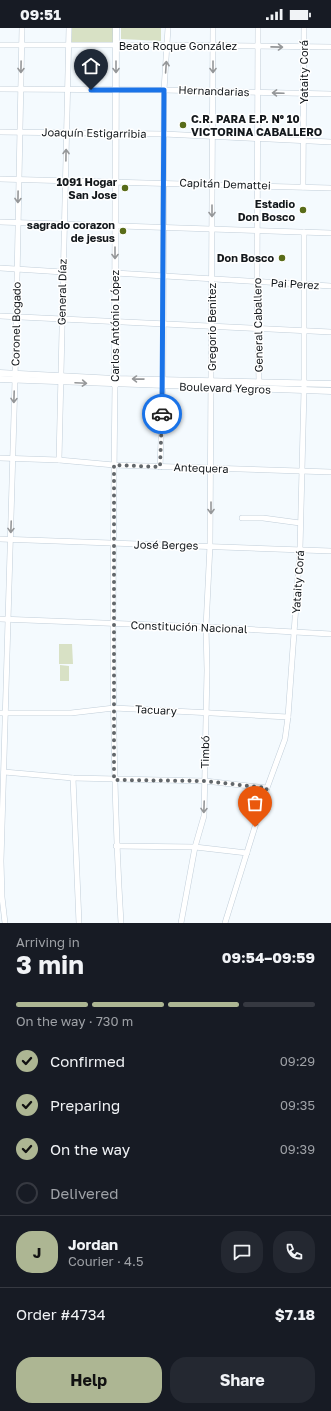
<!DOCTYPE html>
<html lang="en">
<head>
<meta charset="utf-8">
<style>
	:root { --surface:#171b24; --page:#242831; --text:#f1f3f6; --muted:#9ea1a6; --line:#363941; --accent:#adb693 }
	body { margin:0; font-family:"Golos Text",sans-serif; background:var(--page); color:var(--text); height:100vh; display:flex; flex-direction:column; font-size:15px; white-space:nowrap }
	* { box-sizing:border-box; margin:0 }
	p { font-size:13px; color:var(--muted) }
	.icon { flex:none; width:22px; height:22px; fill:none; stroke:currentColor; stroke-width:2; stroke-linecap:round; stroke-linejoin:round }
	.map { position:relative; height:895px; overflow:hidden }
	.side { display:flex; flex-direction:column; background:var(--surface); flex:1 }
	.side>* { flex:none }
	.pin { position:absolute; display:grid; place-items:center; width:34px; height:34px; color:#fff; margin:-41px -17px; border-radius:50% 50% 50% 0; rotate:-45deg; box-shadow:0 0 4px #0007 }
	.pin .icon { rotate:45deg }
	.courier { position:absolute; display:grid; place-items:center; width:40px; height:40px; margin:-20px; border:3px solid #1a73e8; border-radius:50%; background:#fff; color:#222; box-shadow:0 1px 5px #0007 }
	.headline em { font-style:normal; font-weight:700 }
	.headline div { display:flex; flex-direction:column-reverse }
	.headline { display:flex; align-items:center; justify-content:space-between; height:68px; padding:0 16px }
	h1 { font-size:26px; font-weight:700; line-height:30px }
	.bar { display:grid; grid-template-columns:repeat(4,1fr); gap:6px 4px; align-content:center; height:48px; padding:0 16px }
	.bar i { height:5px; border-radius:3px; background:var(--line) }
	.bar .current { background:var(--accent) }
	.bar p { grid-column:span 4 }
	.line { display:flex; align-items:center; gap:10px; padding:0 16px; border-top:1px solid var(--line) }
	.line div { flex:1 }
	.round { display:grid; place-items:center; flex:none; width:42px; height:42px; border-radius:16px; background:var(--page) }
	ol { padding:0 16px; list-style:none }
	li { display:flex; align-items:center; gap:12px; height:44px }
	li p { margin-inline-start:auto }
	li .icon { padding:4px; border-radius:50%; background:var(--accent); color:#111; stroke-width:4 }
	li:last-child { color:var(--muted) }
	li i { width:22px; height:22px; border:2px solid var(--line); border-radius:50% }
	.button { display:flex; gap:8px; margin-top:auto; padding:8px 16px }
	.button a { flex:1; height:46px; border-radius:16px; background:var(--accent); color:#111; font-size:16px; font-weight:700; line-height:46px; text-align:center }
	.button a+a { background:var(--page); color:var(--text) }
	.status { display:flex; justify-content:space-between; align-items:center; height:28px; padding:0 20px; background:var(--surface); direction:ltr }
	.status svg { height:11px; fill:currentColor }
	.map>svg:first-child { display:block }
</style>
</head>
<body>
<div class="status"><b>09:51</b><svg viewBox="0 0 49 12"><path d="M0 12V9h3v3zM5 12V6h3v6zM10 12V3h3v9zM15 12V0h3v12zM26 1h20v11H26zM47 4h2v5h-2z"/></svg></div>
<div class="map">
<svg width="331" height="895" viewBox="0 0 331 895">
	<rect width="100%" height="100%" fill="#f4fafe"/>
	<g fill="#d8e1c5">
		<polygon points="70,0 115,0 115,16 69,16"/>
		<polygon points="121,0 161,0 161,13 121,11"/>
		<polygon points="59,616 72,616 73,636 59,636"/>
		<polygon points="60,637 69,638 69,653 60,653"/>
	</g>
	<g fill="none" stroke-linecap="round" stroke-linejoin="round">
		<g stroke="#c1ced9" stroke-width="6">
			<g id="minor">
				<polyline points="258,0 257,254 259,354"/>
				<polyline points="0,17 168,17 331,19"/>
				<polyline points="0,61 164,62 331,66"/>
				<polyline points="0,104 164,106 331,114"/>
				<polyline points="0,151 331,160"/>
				<polyline points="303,159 304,0"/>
				<polyline points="0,194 331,205"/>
				<polyline points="0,240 63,244"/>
				<polyline points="115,245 331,258"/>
				<polyline points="0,288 331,304"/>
				<path d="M115 357C113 536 110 716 121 895"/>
				<polyline points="0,430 59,432 114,437 331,444"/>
				<polyline points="59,432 69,0"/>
				<polyline points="160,439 163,358 164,62 168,0"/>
				<polyline points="242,490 263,490 300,495"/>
				<polyline points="0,511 331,523"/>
				<polyline points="0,591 206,599 331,606"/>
				<polyline points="0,685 71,685 114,680 288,689"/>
				<polyline points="4,744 73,750 205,753 267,760"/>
				<polyline points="73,750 79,895"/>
				<polyline points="116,818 195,819 247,825"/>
				<polyline points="5,895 2,869 1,833 15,352 22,0"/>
				<polyline points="181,895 195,819 204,788 207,642 206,599 210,517 213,0"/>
				<polyline points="225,895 267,760 285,711 288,689 300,521 304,362 304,204"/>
			</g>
		</g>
		<g stroke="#c1ced9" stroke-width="7">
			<g id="major">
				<polyline points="0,345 115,351 331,356"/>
				<polyline points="0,351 331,363"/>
				<polyline points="115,357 116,0"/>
			</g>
		</g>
		<use href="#minor" stroke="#fff" stroke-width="5"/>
		<use href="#major" stroke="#fff" stroke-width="6"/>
	</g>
	<defs><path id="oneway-shaft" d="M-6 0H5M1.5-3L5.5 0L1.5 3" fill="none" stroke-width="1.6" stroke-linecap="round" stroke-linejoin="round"/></defs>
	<g stroke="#959799">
		<use href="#oneway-shaft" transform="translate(277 19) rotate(1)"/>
		<use href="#oneway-shaft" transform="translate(21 39) rotate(91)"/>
		<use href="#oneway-shaft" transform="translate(116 39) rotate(90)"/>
		<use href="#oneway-shaft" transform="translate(166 39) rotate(-86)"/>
		<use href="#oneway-shaft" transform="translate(213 39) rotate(90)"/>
		<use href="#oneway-shaft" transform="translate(278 65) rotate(-178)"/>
		<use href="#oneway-shaft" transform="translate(66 127) rotate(-89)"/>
		<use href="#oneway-shaft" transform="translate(18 169) rotate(91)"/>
		<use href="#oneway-shaft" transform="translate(212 183) rotate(90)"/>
		<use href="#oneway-shaft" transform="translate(115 225) rotate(90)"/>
		<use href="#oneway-shaft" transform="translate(138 351) rotate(-179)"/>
		<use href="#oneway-shaft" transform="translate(81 355) rotate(3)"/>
		<use href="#oneway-shaft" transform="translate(14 369) rotate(92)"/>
		<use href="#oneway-shaft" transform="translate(211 480) rotate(90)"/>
		<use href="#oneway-shaft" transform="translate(11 499) rotate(92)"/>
		<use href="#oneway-shaft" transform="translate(204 779) rotate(92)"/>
	</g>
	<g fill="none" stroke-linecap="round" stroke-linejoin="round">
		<polyline stroke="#62676b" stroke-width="4" stroke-dasharray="0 7.2" points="162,386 160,439 114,437 114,752 205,753 267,760 255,799"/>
		<polyline stroke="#1a73e8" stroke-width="5" points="91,62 164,62 162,386"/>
	</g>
	<g fill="#596c19" stroke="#fff" stroke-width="1.5">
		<circle cx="183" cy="97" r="4"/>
		<circle cx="125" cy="160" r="4"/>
		<circle cx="303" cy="182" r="4"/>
		<circle cx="123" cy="203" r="4"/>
		<circle cx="282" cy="230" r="4"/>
	</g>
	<g text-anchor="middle" stroke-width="3" stroke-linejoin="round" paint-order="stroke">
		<g font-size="11" fill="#13181c" stroke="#fff">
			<text x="178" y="22">Beato Roque González</text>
			<text transform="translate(304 44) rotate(-90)" y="4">Yataity Corá</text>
			<text transform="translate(214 63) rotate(2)" y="4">Hernandarias</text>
			<text transform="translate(94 105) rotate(1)" y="4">Joaquín Estigarribia</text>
			<text transform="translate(225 156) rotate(2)" y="4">Capitán Demattei</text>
			<text transform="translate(295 256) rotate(3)" y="4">Pai Perez</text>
			<text transform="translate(62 264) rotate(-89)" y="4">General Díaz</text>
			<text transform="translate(16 296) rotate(-89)" y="4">Coronel Bogado</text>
			<text transform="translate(258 297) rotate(-91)" y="4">General Caballero</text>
			<text transform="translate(115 298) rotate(-90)" y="4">Carlos António López</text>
			<text transform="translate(212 299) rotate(-90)" y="4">Gregorio Benitez</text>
			<text transform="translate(225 360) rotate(2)" y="4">Boulevard Yegros</text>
			<text transform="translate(201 440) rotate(2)" y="4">Antequera</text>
			<text transform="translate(166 517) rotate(1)" y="4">José Berges</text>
			<text transform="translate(298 554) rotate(-86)" y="4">Yataity Corá</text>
			<text transform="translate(189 599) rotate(2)" y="4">Constitución Nacional</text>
			<text transform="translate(156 682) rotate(3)" y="4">Tacuary</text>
			<text transform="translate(205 724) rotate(-89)" y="4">Timbó</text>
		</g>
		<g font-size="11" font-weight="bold" fill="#13181c" stroke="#fff" text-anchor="end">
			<text x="191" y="95" text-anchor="start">C.R. PARA E.P. Nº 10<tspan x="191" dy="13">VICTORINA CABALLERO</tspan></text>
			<text x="117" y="158">1091 Hogar<tspan x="117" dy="13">San Jose</tspan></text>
			<text x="295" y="180">Estadio<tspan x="295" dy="13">Don Bosco</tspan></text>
			<text x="115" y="201">sagrado corazon<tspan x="115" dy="13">de jesus</tspan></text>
			<text x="274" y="234">Don Bosco</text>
		</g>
	</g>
</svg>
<div class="pin" style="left:255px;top:799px;background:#ea580c"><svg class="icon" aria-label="bag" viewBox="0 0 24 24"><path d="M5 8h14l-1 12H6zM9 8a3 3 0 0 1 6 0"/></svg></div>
<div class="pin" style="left:91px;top:62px;background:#1f2937"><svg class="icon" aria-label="home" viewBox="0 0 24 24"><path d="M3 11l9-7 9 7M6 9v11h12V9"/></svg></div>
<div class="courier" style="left:162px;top:386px"><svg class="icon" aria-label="car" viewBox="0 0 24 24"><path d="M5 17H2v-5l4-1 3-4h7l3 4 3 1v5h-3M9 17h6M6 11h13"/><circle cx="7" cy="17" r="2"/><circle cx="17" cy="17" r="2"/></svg></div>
</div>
<section class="side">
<div class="headline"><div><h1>3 min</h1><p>Arriving in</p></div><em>09:54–09:59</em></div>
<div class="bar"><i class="current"></i><i class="current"></i><i class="current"></i><i></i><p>On the way · 730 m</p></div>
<ol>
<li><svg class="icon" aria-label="check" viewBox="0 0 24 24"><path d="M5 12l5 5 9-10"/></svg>Confirmed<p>09:29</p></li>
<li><svg class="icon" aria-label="check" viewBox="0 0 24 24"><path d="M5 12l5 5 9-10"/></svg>Preparing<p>09:35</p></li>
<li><svg class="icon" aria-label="check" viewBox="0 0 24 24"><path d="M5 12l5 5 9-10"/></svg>On the way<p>09:39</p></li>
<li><i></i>Delivered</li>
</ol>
<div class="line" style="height:72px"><b class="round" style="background:var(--accent);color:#111">J</b><div><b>Jordan</b><p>Courier · 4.5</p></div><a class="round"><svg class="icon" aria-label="chat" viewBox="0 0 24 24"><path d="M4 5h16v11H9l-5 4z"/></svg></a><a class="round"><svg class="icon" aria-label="phone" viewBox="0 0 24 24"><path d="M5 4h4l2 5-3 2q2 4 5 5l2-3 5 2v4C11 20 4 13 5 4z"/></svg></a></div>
<div class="line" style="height:52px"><div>Order #4734</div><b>$7.18</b></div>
<div class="button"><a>Help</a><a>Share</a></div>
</section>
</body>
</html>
